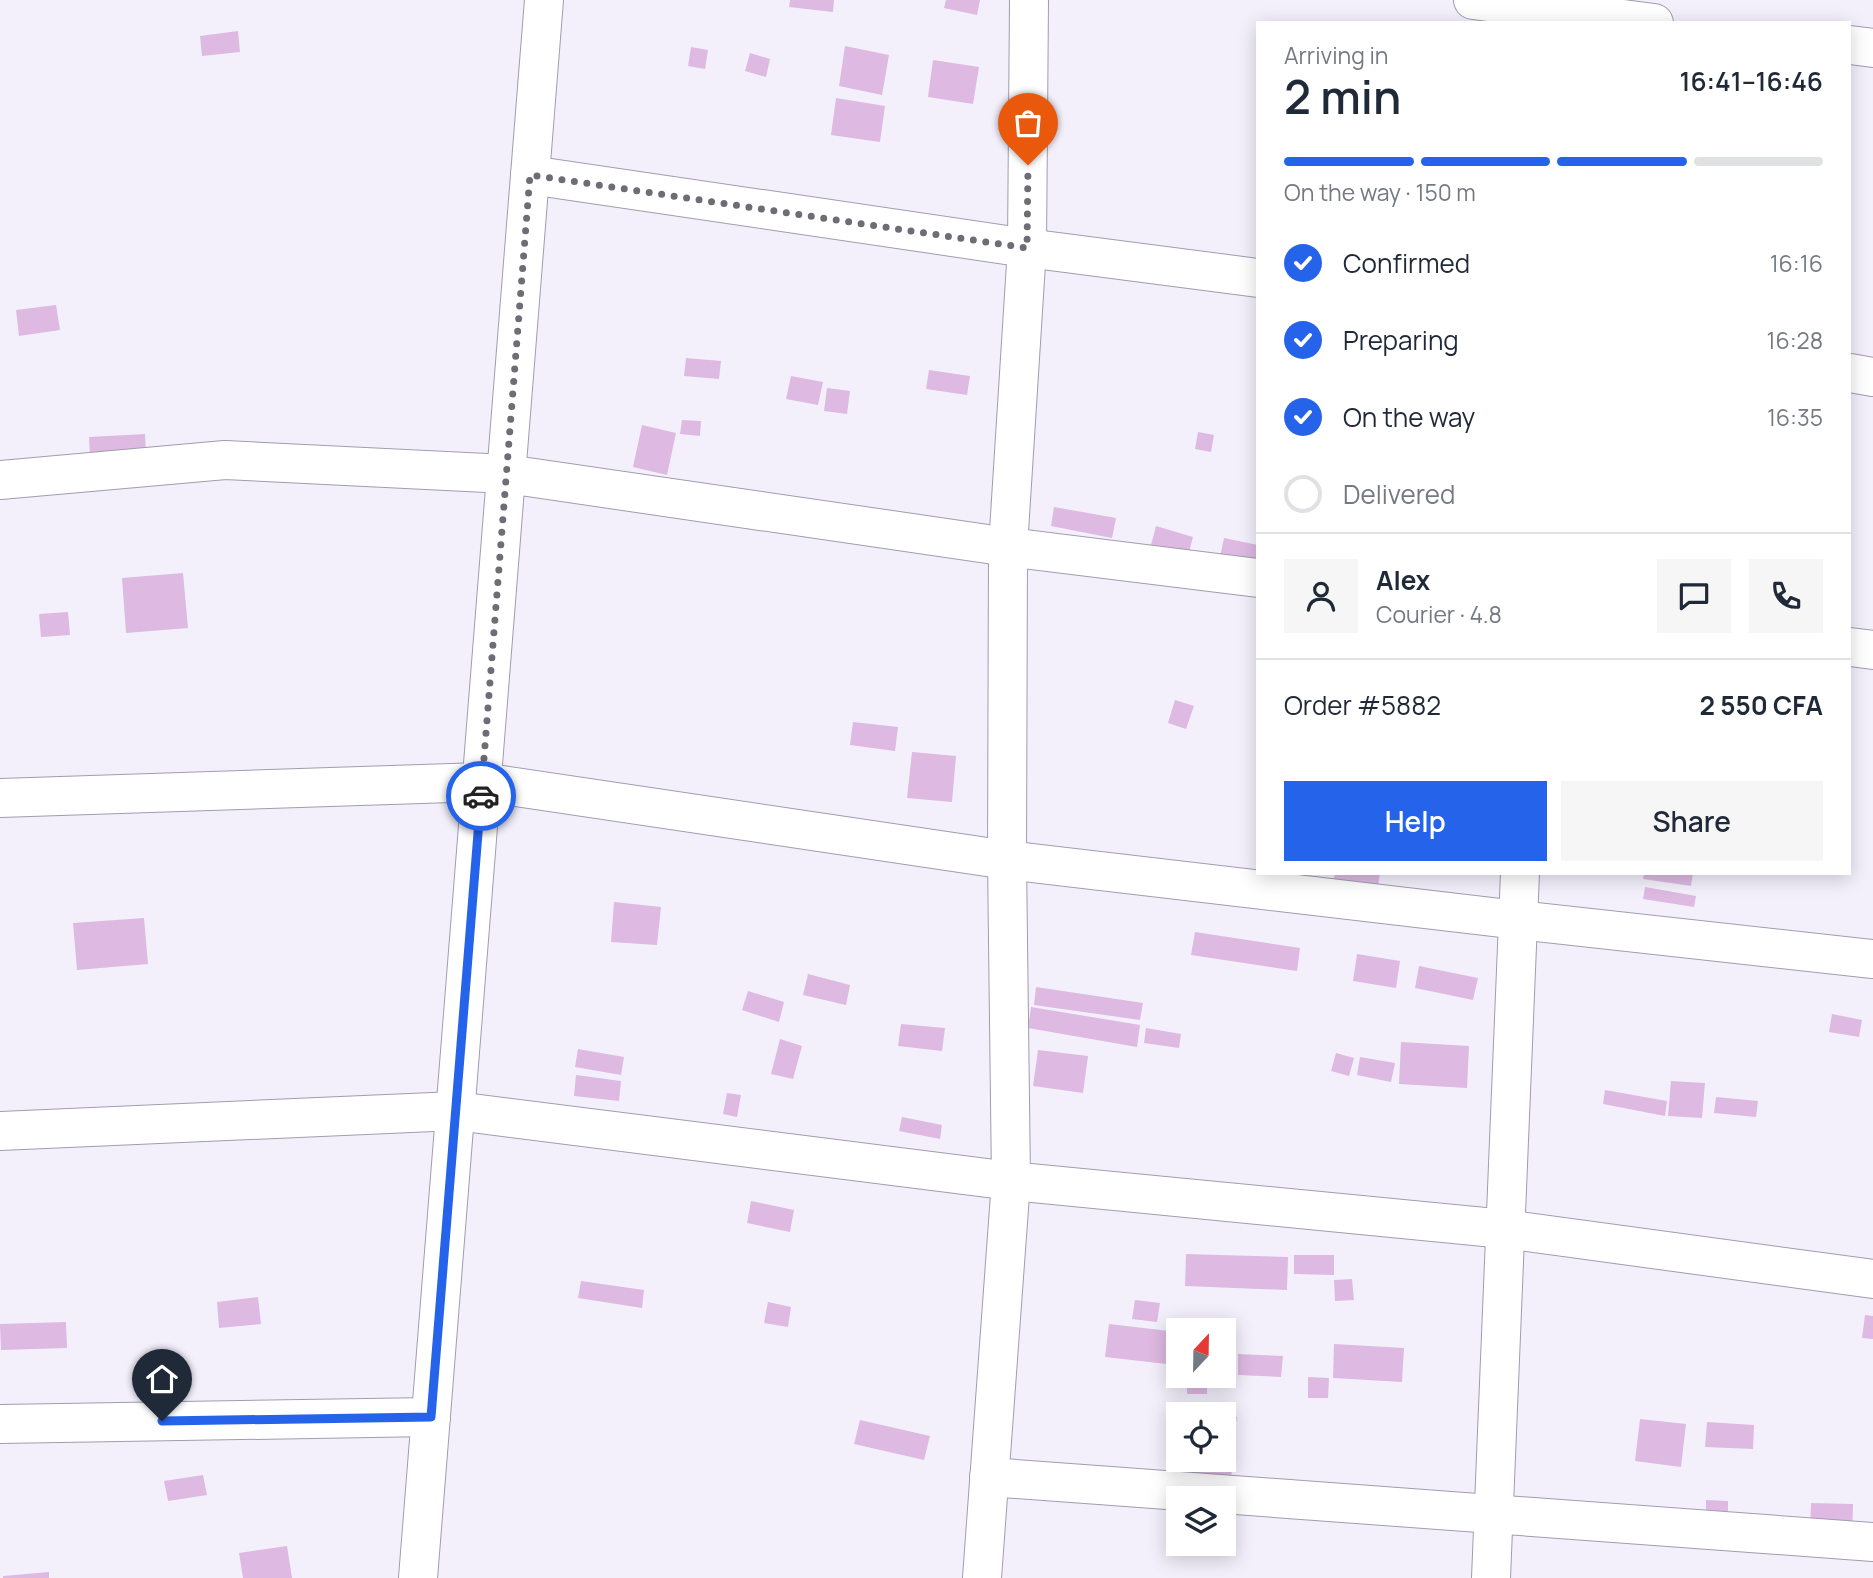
<!DOCTYPE html>
<html lang="en">
<head>
<meta charset="utf-8">
<style>
	:root { --surface:#fff; --page:#f6f6f7; --text:#1f2937; --muted:#747a83; --line:#e0e1e3; --accent:#2563eb }
	body { margin:0; font-family:Manrope,sans-serif; background:var(--page); color:var(--text); height:100vh; display:flex; flex-direction:column; font-size:26px; white-space:nowrap }
	* { box-sizing:border-box; margin:0 }
	p { font-size:23px; color:var(--muted) }
	.icon { flex:none; width:38px; height:38px; fill:none; stroke:currentColor; stroke-width:2; stroke-linecap:round; stroke-linejoin:round }
	.map { position:relative; flex:1; overflow:hidden }
	.side { position:absolute; left:1256px; top:21px; width:595px; height:854px; display:flex; flex-direction:column; background:var(--surface); border-radius:0px; box-shadow:0 4px 18px #0003 }
	.side>* { flex:none }
	.needle { width:46px; rotate:22deg }
	.fabs { position:absolute; left:1166px; top:1318px; display:grid; gap:14px }
	.fabs a { display:grid; place-items:center; width:70px; height:70px; border-radius:0px; background:var(--surface); box-shadow:0 4px 18px #0003; font-size:35px }
	.pin { position:absolute; display:grid; place-items:center; width:60px; height:60px; color:#fff; margin:-72px -30px; border-radius:50% 50% 50% 0; rotate:-45deg; box-shadow:0 0 7px #0007 }
	.pin .icon { rotate:45deg }
	.courier { position:absolute; display:grid; place-items:center; width:70px; height:70px; margin:-35px; border:5px solid #2563eb; border-radius:50%; background:#fff; color:#222; box-shadow:0 2px 9px #0007 }
	.overview em { font-style:normal; font-weight:600 }
	.overview div { display:flex; flex-direction:column-reverse }
	.overview { display:flex; align-items:center; justify-content:space-between; height:119px; padding:0 28px }
	h1 { font-size:46px; font-weight:600; line-height:52px }
	.bar { display:grid; grid-template-columns:repeat(4,1fr); gap:10px 7px; align-content:center; height:84px; padding:0 28px }
	.bar i { height:9px; border-radius:5px; background:var(--line) }
	.bar .on { background:var(--accent) }
	.bar p { grid-column:span 4 }
	.line { display:flex; align-items:center; gap:18px; padding:0 28px; border-top:2px solid var(--line) }
	.line div { flex:1 }
	.round { display:grid; place-items:center; flex:none; width:74px; height:74px; border-radius:0px; background:var(--page) }
	ol { padding:0 28px; list-style:none }
	li { display:flex; align-items:center; gap:21px; height:77px }
	li p { margin-inline-start:auto }
	li .icon { padding:7px; border-radius:50%; background:var(--accent); color:#fff; stroke-width:4 }
	li:last-child { color:var(--muted) }
	li i { width:38px; height:38px; border:4px solid var(--line); border-radius:50% }
	.cta { display:flex; gap:14px; margin-top:auto; padding:14px 28px }
	.cta a { flex:1; height:80px; border-radius:0px; background:var(--accent); color:#fff; font-size:28px; font-weight:600; line-height:80px; text-align:center }
	.cta a+a { background:var(--page); color:var(--text) }
	.map>svg:first-child { display:block }
</style>
</head>
<body>
<div class="map">
<svg width="1873" height="1578" viewBox="0 0 1873 1578">
	<rect width="100%" height="100%" fill="#f3f0fc"/>
	<g fill="#deb9e2">
		<polygon points="790,0 834,0 833,12 789,7"/>
		<polygon points="946,0 980,0 977,15 944,8"/>
		<polygon points="238,31 240,52 202,56 200,36"/>
		<polygon points="845,46 889,55 882,95 839,86"/>
		<polygon points="691,47 708,50 705,69 688,66"/>
		<polygon points="750,53 770,59 766,77 745,71"/>
		<polygon points="933,60 979,67 973,104 928,97"/>
		<polygon points="836,98 885,106 880,142 831,135"/>
		<polygon points="56,305 60,330 19,336 16,310"/>
		<polygon points="686,358 721,361 719,379 684,376"/>
		<polygon points="929,370 970,376 967,395 926,389"/>
		<polygon points="791,376 823,382 818,405 786,399"/>
		<polygon points="827,388 850,391 847,414 824,411"/>
		<polygon points="682,420 701,421 700,436 680,434"/>
		<polygon points="642,425 676,433 667,475 633,467"/>
		<polygon points="1198,432 1214,435 1211,452 1195,449"/>
		<polygon points="145,434 146,456 90,458 89,437"/>
		<polygon points="1054,507 1116,518 1112,538 1051,526"/>
		<polygon points="1156,526 1193,537 1188,556 1151,545"/>
		<polygon points="1224,538 1258,545 1258,565 1220,557"/>
		<polygon points="183,573 188,628 126,633 122,578"/>
		<polygon points="68,612 70,635 41,637 39,614"/>
		<polygon points="1175,700 1194,706 1186,729 1168,723"/>
		<polygon points="853,722 898,727 895,751 850,745"/>
		<polygon points="912,752 956,756 952,802 907,798"/>
		<polygon points="1335,873 1380,873 1377,893 1333,884"/>
		<polygon points="1644,873 1693,873 1691,886 1643,879"/>
		<polygon points="1645,887 1696,896 1694,907 1643,899"/>
		<polygon points="614,902 661,907 657,945 611,942"/>
		<polygon points="144,918 148,964 77,970 73,923"/>
		<polygon points="1195,932 1300,948 1297,971 1191,955"/>
		<polygon points="1357,954 1400,961 1396,988 1353,981"/>
		<polygon points="1419,966 1478,978 1473,1000 1415,988"/>
		<polygon points="808,974 850,985 846,1005 803,995"/>
		<polygon points="1036,987 1143,1003 1140,1020 1034,1005"/>
		<polygon points="748,991 784,1002 779,1022 742,1010"/>
		<polygon points="1031,1007 1140,1025 1137,1047 1028,1028"/>
		<polygon points="1832,1014 1862,1020 1859,1037 1829,1032"/>
		<polygon points="901,1024 945,1028 942,1051 898,1046"/>
		<polygon points="1146,1028 1181,1034 1179,1048 1144,1043"/>
		<polygon points="780,1039 802,1046 793,1079 771,1074"/>
		<polygon points="1401,1042 1469,1046 1467,1088 1399,1084"/>
		<polygon points="578,1049 624,1057 621,1075 575,1067"/>
		<polygon points="1038,1050 1088,1056 1083,1093 1033,1086"/>
		<polygon points="1336,1053 1354,1058 1349,1076 1331,1071"/>
		<polygon points="1360,1057 1395,1063 1391,1082 1357,1075"/>
		<polygon points="576,1075 621,1081 619,1101 574,1096"/>
		<polygon points="1671,1081 1705,1083 1702,1118 1668,1116"/>
		<polygon points="1605,1090 1667,1101 1665,1116 1603,1104"/>
		<polygon points="727,1093 741,1095 737,1117 723,1114"/>
		<polygon points="1716,1097 1758,1101 1756,1117 1714,1113"/>
		<polygon points="902,1117 942,1125 940,1139 899,1131"/>
		<polygon points="751,1201 794,1210 790,1232 747,1223"/>
		<polygon points="1186,1254 1288,1257 1287,1290 1185,1286"/>
		<polygon points="1294,1255 1334,1255 1334,1275 1294,1274"/>
		<polygon points="1352,1279 1354,1300 1335,1301 1334,1280"/>
		<polygon points="581,1281 644,1290 642,1308 578,1298"/>
		<polygon points="258,1297 261,1324 219,1328 217,1302"/>
		<polygon points="1135,1300 1160,1303 1157,1322 1132,1319"/>
		<polygon points="768,1302 791,1307 788,1327 764,1323"/>
		<polygon points="1865,1315 1873,1316 1873,1339 1862,1338"/>
		<polygon points="66,1322 67,1348 1,1350 0,1324"/>
		<polygon points="1109,1324 1178,1332 1175,1365 1105,1357"/>
		<polygon points="1334,1344 1404,1348 1402,1382 1333,1378"/>
		<polygon points="1238,1354 1283,1356 1281,1377 1238,1375"/>
		<rect x="1187" y="1376" width="20" height="18"/>
		<polygon points="1308,1377 1329,1378 1328,1398 1308,1398"/>
		<polygon points="1223,1415 1237,1417 1232,1444 1223,1442"/>
		<polygon points="1640,1419 1686,1424 1681,1467 1635,1461"/>
		<polygon points="860,1420 930,1436 924,1460 854,1444"/>
		<polygon points="1707,1422 1754,1425 1753,1449 1705,1447"/>
		<polygon points="1223,1449 1235,1451 1229,1490 1188,1483 1192,1460 1223,1460"/>
		<polygon points="203,1475 207,1495 168,1501 164,1481"/>
		<polygon points="1706,1500 1728,1501 1728,1518 1706,1518"/>
		<polygon points="1811,1503 1853,1504 1852,1537 1810,1535"/>
		<polygon points="287,1546 292,1578 243,1578 239,1553"/>
		<polygon points="49,1572 49,1578 3,1578 3,1576"/>
	</g>
	<g fill="none" stroke-linecap="round" stroke-linejoin="round">
		<g stroke="#a19caf" stroke-width="40">
			<g id="minor">
				<polyline points="1473,0 1654,23"/>
				<polyline points="1850,45 1873,48"/>
				<polyline points="530,175 1027,248 1258,278"/>
				<polyline points="1850,373 1873,377"/>
				<polyline points="0,480 225,460 507,474 1008,547 1258,578"/>
				<polyline points="1850,647 1873,650"/>
				<polyline points="0,798 482,782 1007,860 1518,920 1873,959"/>
				<polyline points="0,1131 456,1111 1011,1181 1505,1229 1873,1279"/>
				<polyline points="0,1424 431,1417"/>
				<polyline points="989,1477 1873,1542"/>
				<polyline points="418,1578 544,0"/>
				<polyline points="982,1578 1011,1181 1007,860 1008,547 1027,248 1029,0"/>
				<polyline points="1491,1578 1520,873"/>
			</g>
		</g>
		<use href="#minor" stroke="#fff" stroke-width="38"/>
	</g>
	<g fill="none" stroke-linecap="round" stroke-linejoin="round">
		<polyline stroke="#6e6c75" stroke-width="7" stroke-dasharray="0 12.6" points="481,796 530,175 1027,248 1028,165"/>
		<polyline stroke="#2563eb" stroke-width="9" points="162,1421 431,1417 481,796"/>
	</g>
</svg>
<div class="fabs">
<a><svg class="needle" viewBox="-14 -14 28 28"><path d="M0-13l5 13h-10z" fill="#e53935"/><path d="M0 13l5-13h-10z" fill="#747a83"/></svg></a>
<a><svg class="icon" aria-label="locate" viewBox="0 0 24 24"><circle cx="12" cy="12" r="6"/><path d="M12 2v4M12 18v4M2 12h4M18 12h4"/></svg></a>
<a><svg class="icon" aria-label="layers" viewBox="0 0 24 24"><path d="M12 4l9 5-9 5-9-5zM3 14l9 5 9-5"/></svg></a>
</div>
<div class="pin" style="left:1028px;top:165px;background:#ea580c"><svg class="icon" aria-label="bag" viewBox="0 0 24 24"><path d="M5 8h14l-1 12H6zM9 8a3 3 0 0 1 6 0"/></svg></div>
<div class="pin" style="left:162px;top:1421px;background:#1f2937"><svg class="icon" aria-label="home" viewBox="0 0 24 24"><path d="M3 11l9-7 9 7M6 9v11h12V9"/></svg></div>
<div class="courier" style="left:481px;top:796px"><svg class="icon" aria-label="car" viewBox="0 0 24 24"><path d="M5 17H2v-5l4-1 3-4h7l3 4 3 1v5h-3M9 17h6M6 11h13"/><circle cx="7" cy="17" r="2"/><circle cx="17" cy="17" r="2"/></svg></div>
<section class="side">
<div class="overview"><div><h1>2 min</h1><p>Arriving in</p></div><em>16:41–16:46</em></div>
<div class="bar"><i class="on"></i><i class="on"></i><i class="on"></i><i></i><p>On the way · 150 m</p></div>
<ol>
<li><svg class="icon" aria-label="check" viewBox="0 0 24 24"><path d="M5 12l5 5 9-10"/></svg>Confirmed<p>16:16</p></li>
<li><svg class="icon" aria-label="check" viewBox="0 0 24 24"><path d="M5 12l5 5 9-10"/></svg>Preparing<p>16:28</p></li>
<li><svg class="icon" aria-label="check" viewBox="0 0 24 24"><path d="M5 12l5 5 9-10"/></svg>On the way<p>16:35</p></li>
<li><i></i>Delivered</li>
</ol>
<div class="line" style="height:126px"><a class="round"><svg class="icon" aria-label="person" viewBox="0 0 24 24"><circle cx="12" cy="8" r="4"/><path d="M4 21q1-7 8-7t8 7"/></svg></a><div><b>Alex</b><p>Courier · 4.8</p></div><a class="round"><svg class="icon" aria-label="chat" viewBox="0 0 24 24"><path d="M4 5h16v11H9l-5 4z"/></svg></a><a class="round"><svg class="icon" aria-label="phone" viewBox="0 0 24 24"><path d="M5 4h4l2 5-3 2q2 4 5 5l2-3 5 2v4C11 20 4 13 5 4z"/></svg></a></div>
<div class="line" style="height:91px"><div>Order #5882</div><b>2 550 CFA</b></div>
<div class="cta"><a>Help</a><a>Share</a></div>
</section>
</div>
</body>
</html>
